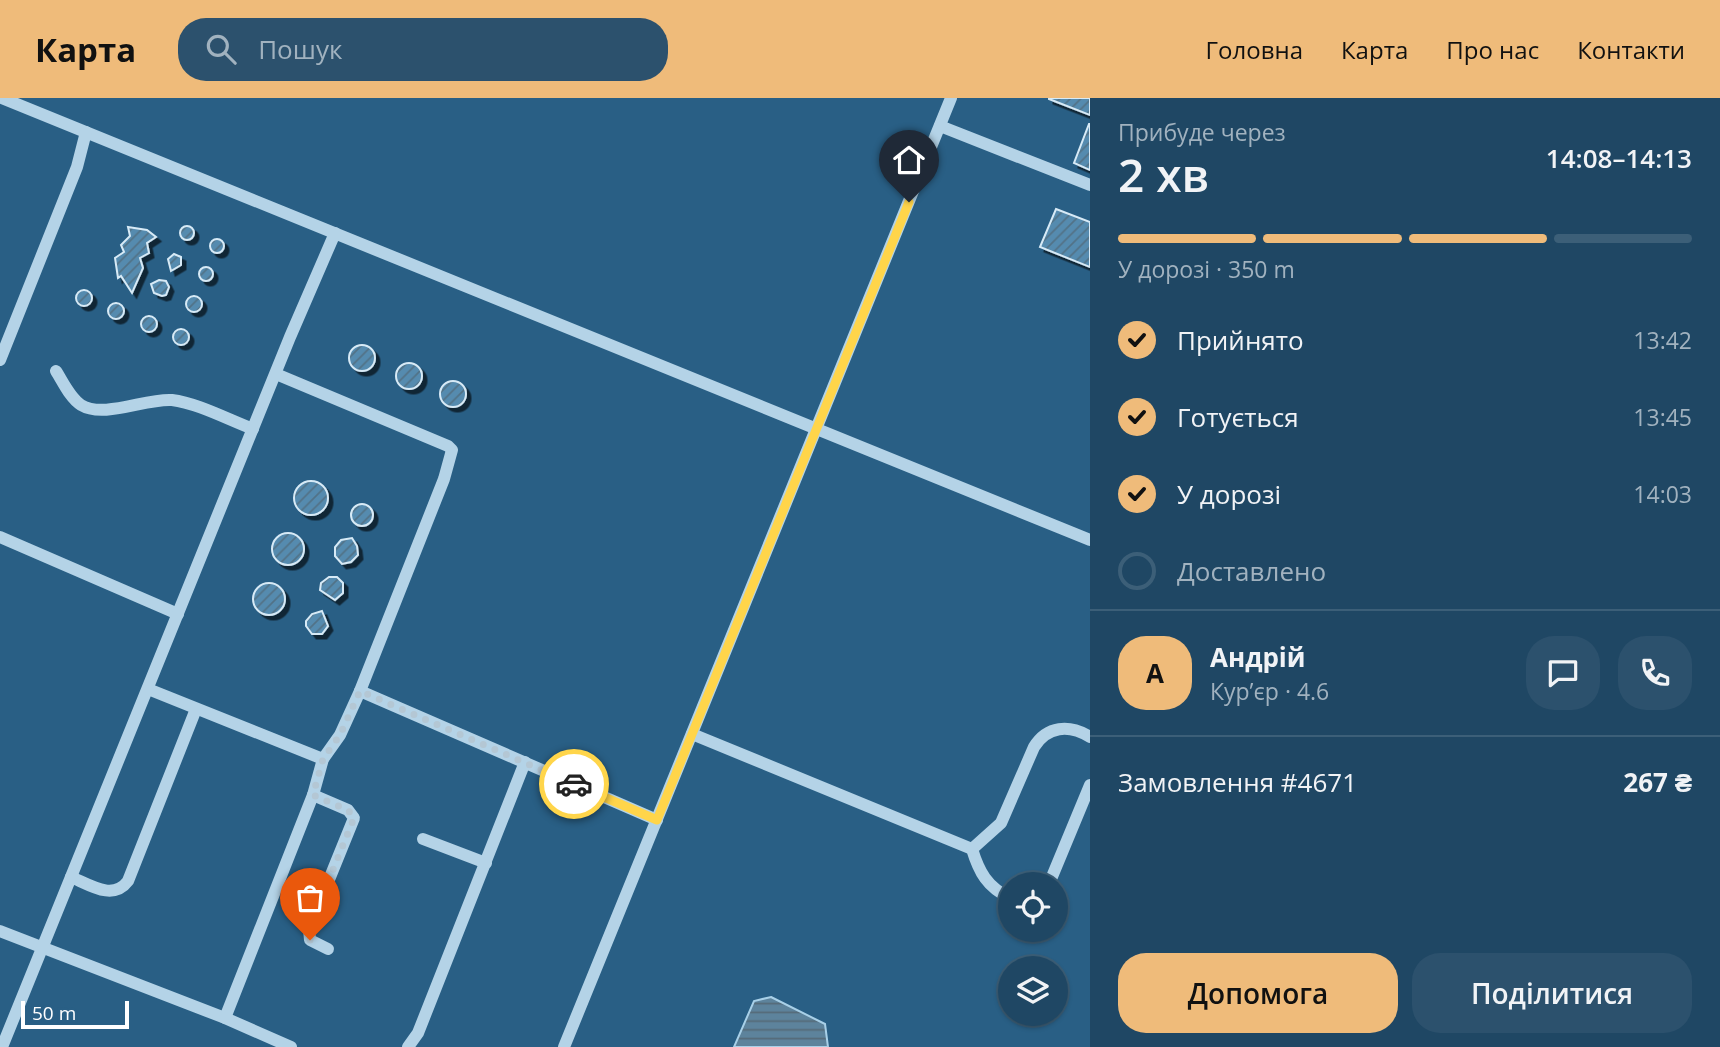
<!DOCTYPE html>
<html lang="uk">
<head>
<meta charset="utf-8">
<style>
	:root { --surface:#1f4764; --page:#2c516d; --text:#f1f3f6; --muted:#a1b2bf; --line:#3c5f78; --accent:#efbb7a }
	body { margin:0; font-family:"Open Sans",sans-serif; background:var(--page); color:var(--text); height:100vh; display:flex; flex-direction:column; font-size:26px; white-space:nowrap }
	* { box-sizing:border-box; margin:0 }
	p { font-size:23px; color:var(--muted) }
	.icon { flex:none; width:38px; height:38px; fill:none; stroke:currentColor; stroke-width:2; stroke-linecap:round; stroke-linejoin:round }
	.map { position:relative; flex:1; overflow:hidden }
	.drawer { display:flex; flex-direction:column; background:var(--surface); width:630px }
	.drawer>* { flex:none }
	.buttons { position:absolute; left:998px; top:774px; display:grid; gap:14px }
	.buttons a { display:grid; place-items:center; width:70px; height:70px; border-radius:50%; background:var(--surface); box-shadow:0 2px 5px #0004,0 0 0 2px var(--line); font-size:35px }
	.scale { position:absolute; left:21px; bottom:18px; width:108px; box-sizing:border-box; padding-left:7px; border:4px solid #fff; border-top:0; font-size:19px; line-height:24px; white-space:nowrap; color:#fff; -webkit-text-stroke:5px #295f85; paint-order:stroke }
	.pin { position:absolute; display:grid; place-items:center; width:60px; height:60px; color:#fff; margin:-72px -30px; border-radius:50% 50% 50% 0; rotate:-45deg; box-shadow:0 0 7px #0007 }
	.pin .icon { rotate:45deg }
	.courier { position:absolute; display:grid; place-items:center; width:70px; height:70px; margin:-35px; border:5px solid #ffd54a; border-radius:50%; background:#fff; color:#222; box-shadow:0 2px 9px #0007 }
	.headline em { font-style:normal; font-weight:600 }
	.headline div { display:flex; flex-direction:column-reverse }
	.headline { display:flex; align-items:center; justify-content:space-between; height:119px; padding:0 28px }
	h1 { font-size:46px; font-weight:600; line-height:52px }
	.bar { display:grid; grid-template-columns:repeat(4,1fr); gap:10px 7px; align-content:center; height:84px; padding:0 28px }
	.bar i { height:9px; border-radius:5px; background:var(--line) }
	.bar .selected { background:var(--accent) }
	.bar p { grid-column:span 4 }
	.line { display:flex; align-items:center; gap:18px; padding:0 28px; border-top:2px solid var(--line) }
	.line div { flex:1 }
	.round { display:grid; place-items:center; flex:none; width:74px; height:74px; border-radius:28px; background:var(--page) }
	ol { padding:0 28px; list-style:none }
	li { display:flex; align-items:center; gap:21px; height:77px }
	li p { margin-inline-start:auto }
	li .icon { padding:7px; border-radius:50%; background:var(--accent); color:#111; stroke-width:4 }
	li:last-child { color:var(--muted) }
	li i { width:38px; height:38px; border:4px solid var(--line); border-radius:50% }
	.cta { display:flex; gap:14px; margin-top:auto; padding:14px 28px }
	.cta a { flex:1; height:80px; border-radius:28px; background:var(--accent); color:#111; font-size:28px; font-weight:600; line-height:80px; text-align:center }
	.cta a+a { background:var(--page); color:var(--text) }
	header { display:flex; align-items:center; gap:42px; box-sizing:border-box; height:98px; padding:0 35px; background:var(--accent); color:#111 }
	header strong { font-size:33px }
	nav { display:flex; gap:38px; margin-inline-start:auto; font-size:24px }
	.search { width:490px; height:63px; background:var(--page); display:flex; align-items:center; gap:18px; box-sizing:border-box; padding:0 24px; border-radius:28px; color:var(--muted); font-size:26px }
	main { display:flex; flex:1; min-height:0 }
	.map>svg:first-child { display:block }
</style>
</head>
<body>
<header>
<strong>Карта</strong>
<div class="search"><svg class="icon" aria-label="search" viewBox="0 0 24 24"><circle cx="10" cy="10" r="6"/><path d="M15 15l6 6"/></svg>Пошук</div>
<nav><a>Головна</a><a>Карта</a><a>Про нас</a><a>Контакти</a></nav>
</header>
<main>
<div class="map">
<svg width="1090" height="949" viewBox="0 0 1090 949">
	<defs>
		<pattern id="water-rules" width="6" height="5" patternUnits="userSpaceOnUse" patternTransform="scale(1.75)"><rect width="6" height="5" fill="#5d839c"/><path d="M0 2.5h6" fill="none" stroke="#556a78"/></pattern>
		<pattern id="building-hatch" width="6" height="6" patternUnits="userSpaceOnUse" patternTransform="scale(1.75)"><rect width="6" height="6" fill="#558baf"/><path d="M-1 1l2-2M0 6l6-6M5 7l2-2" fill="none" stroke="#517287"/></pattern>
		<filter id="shadow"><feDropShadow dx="4.5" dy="4.5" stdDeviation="0" flood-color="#0009"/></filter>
	</defs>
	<rect width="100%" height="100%" fill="#295f85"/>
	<polygon fill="url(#water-rules)" stroke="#a8d0e8" stroke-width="2" points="771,899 825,926 828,949 734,949 754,903"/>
	<g fill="url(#building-hatch)" stroke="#d7eaf6" stroke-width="2" filter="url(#shadow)">
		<polygon points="1090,0 1090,17 1049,1 1049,0"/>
		<polygon points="1089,26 1090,26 1090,72 1074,65"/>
		<polygon points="1056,111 1090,124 1090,169 1040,149"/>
		<circle cx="187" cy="135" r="7"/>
		<polygon points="128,129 147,132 156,139 147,145 149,155 140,160 143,170 132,195 121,178 118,180 115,160 124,154 121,147 130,138"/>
		<circle cx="217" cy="148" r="7"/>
		<polygon points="174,156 181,159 181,167 171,173 168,161"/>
		<circle cx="206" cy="176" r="7"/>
		<polygon points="159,182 166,183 169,189 166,197 162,198 154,195 151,186"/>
		<circle cx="84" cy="200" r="8"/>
		<circle cx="194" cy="206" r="8"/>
		<circle cx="116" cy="213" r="8"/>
		<circle cx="149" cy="226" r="8"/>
		<circle cx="181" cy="239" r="8"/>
		<circle cx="362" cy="260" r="13"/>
		<circle cx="409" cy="278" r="13"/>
		<circle cx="453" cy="296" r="13"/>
		<circle cx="311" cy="400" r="17"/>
		<circle cx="362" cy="417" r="11"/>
		<circle cx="288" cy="451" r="16"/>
		<polygon points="352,440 357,448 358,457 351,464 342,466 335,458 335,449 341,442"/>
		<polygon points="329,479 337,479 343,485 343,495 335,502 320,492 321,485"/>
		<circle cx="269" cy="501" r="16"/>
		<polygon points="322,513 328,528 322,536 312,536 306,528 306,523 312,516"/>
	</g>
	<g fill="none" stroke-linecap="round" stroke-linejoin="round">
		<g stroke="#b4d3e7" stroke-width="12">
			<polyline points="2,0 1090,442"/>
			<polyline points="940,28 1090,87"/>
			<polyline points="0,262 77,69 86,34"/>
			<path d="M56 273C63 284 70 300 81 307 104 321 146 300 172 302 197 305 229 322 253 331"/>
			<polyline points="0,439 178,516"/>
			<polyline points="148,591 323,661"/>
			<polyline points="360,593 657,722"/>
			<path d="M692 636 972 751C979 774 987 789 1010 800"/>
			<polyline points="313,697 348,712 354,720 309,831 310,842 328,851"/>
			<polyline points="423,741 486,765"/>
			<path d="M972 751 1001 725 1034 649C1047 628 1069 626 1090 639"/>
			<path d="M71 779C90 787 113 803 128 783L196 611"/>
			<polyline points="1049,786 1090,687"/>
			<polyline points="0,833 225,920 291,949"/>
			<polyline points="225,920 313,697 323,661 340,637 360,593 444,381 452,352 448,348 276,276"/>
			<polyline points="2,949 290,239 335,135"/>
			<polyline points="408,949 418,935 525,664"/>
			<polyline points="564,949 951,0"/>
		</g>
	</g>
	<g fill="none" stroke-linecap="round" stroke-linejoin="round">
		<polyline stroke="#b4c7d4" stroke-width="7" stroke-dasharray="0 12.6" points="310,842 309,831 354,720 348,712 313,697 323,661 340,637 360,593 574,686"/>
		<polyline stroke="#ffd54a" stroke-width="9" points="574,686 657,722 909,104"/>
	</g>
</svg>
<div class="buttons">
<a><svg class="icon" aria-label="locate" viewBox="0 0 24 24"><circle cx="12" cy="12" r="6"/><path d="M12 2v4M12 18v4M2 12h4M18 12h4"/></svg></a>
<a><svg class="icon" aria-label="layers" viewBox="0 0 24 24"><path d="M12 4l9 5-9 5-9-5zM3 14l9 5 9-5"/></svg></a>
</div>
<div class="scale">50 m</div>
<div class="pin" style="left:310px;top:842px;background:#ea580c"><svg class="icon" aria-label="bag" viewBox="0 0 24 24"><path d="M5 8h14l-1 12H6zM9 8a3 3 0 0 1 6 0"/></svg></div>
<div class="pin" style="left:909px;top:104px;background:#1f2937"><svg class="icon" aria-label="home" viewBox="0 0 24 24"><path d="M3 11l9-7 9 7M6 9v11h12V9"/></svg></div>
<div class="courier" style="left:574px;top:686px"><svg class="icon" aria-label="car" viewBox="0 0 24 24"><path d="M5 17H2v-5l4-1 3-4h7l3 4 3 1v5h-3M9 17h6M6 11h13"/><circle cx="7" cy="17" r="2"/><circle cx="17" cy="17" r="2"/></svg></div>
</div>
<section class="drawer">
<div class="headline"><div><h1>2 хв</h1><p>Прибуде через</p></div><em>14:08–14:13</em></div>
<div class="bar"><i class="selected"></i><i class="selected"></i><i class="selected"></i><i></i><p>У дорозі · 350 m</p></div>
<ol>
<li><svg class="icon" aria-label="check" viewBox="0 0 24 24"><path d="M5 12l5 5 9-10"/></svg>Прийнято<p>13:42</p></li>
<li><svg class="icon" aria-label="check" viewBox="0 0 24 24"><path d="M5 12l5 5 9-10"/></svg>Готується<p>13:45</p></li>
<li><svg class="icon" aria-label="check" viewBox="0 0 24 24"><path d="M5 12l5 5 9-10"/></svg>У дорозі<p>14:03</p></li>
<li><i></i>Доставлено</li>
</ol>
<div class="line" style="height:126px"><b class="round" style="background:var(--accent);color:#111">А</b><div><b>Андрій</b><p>Кур’єр · 4.6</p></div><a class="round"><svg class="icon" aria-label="chat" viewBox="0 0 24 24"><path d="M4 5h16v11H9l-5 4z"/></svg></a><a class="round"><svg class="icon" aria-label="phone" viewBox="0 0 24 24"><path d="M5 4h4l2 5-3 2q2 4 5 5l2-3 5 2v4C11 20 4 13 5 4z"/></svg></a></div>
<div class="line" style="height:91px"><div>Замовлення #4671</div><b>267 ₴</b></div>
<div class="cta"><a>Допомога</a><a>Поділитися</a></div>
</section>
</main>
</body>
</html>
